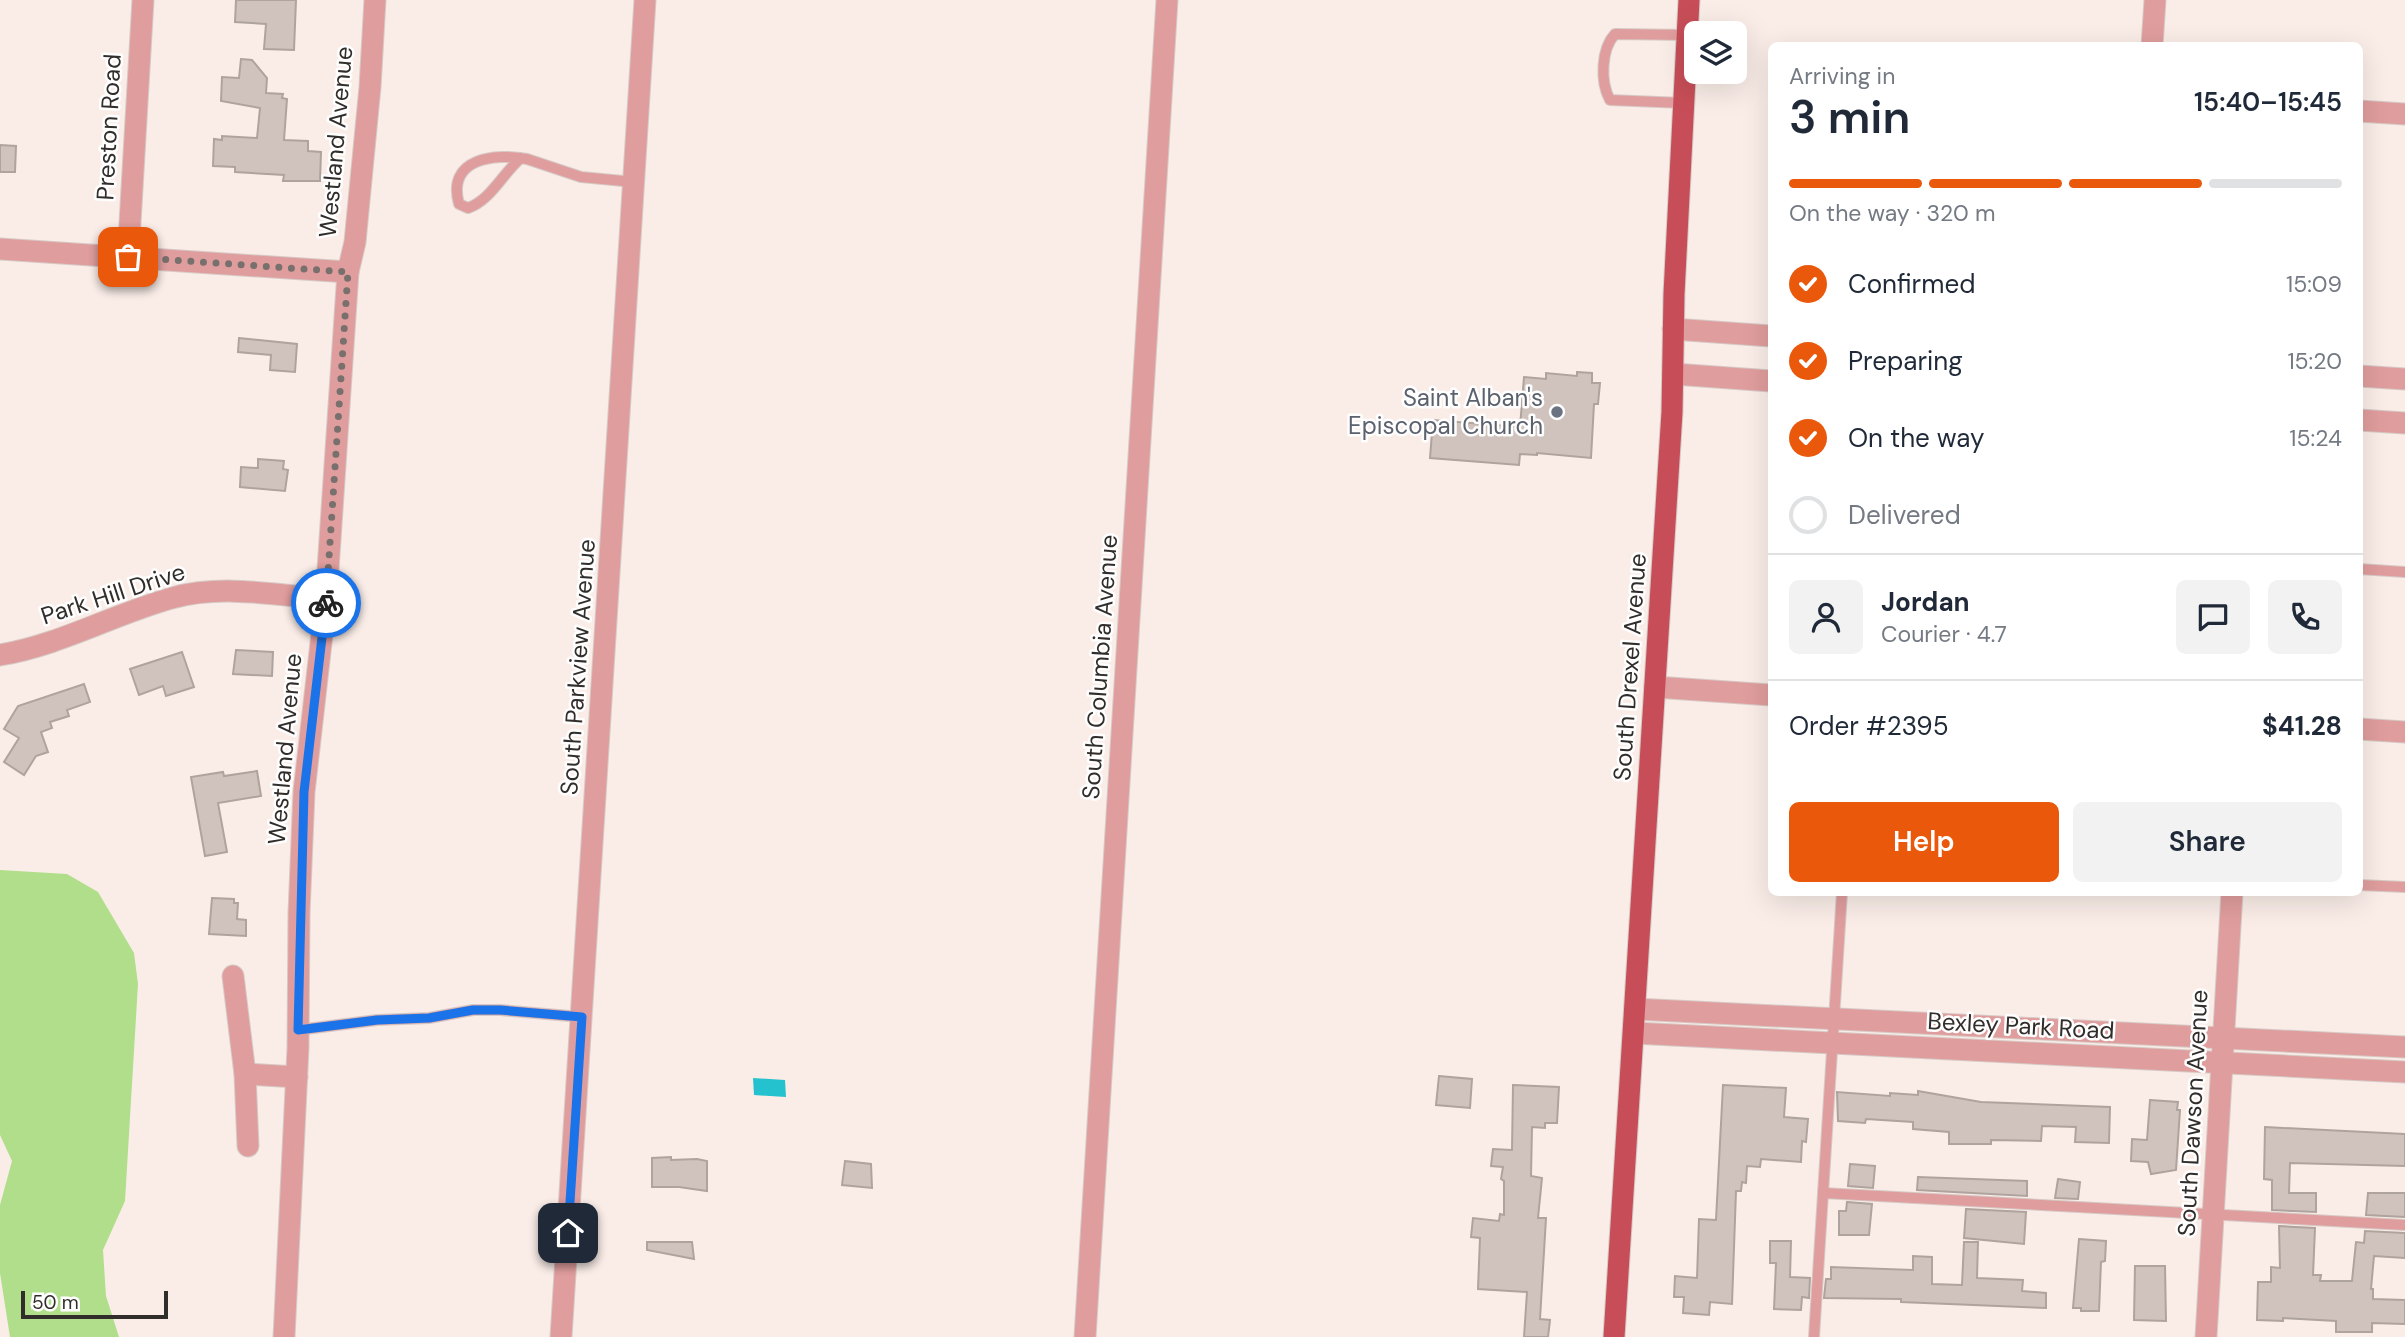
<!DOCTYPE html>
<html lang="en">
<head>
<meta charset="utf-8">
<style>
	:root { --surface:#fff; --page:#f2f2f3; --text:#1f2937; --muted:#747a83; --line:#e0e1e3; --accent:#ea580c }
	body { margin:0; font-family:"DM Sans",sans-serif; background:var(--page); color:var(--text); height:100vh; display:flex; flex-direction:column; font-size:26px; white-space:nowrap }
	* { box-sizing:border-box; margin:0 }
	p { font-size:23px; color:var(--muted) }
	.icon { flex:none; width:38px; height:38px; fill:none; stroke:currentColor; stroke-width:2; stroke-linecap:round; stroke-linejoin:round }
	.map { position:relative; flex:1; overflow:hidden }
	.side { position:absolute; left:1768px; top:42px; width:595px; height:854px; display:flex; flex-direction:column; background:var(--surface); border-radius:10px; box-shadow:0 7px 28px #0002 }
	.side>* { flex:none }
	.tools { position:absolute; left:1684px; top:21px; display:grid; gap:14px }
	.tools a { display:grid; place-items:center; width:63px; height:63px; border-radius:10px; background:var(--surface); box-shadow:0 7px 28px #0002; font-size:35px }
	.scale { position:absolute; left:21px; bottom:18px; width:147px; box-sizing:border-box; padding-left:7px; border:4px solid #312d2a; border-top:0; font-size:19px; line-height:24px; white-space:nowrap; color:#312d2a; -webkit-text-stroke:5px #fefefe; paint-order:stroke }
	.pin { position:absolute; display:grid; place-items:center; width:60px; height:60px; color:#fff; margin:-30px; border-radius:14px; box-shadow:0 4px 10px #0006 }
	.courier { position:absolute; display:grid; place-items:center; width:70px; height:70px; margin:-35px; border:5px solid #1a73e8; border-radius:50%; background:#fff; color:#222; box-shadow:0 2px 9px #0007 }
	.headline em { font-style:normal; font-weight:600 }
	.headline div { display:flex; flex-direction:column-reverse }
	.headline { display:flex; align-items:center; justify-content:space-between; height:119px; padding:0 21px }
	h1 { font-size:46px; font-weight:600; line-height:52px }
	.bar { display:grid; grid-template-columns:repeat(4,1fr); gap:10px 7px; align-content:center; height:84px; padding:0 21px }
	.bar i { height:9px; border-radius:5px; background:var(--line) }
	.bar .current { background:var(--accent) }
	.bar p { grid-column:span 4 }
	.line { display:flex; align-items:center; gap:18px; padding:0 21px; border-top:2px solid var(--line) }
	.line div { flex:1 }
	.round { display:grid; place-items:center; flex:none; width:74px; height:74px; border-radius:10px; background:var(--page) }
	ol { padding:0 21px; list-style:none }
	li { display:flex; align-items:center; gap:21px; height:77px }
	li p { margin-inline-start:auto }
	li .icon { padding:7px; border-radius:50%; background:var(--accent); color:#fff; stroke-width:4 }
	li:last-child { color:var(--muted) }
	li i { width:38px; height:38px; border:4px solid var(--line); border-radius:50% }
	.cta { display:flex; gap:14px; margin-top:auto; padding:14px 21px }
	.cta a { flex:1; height:80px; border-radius:10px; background:var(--accent); color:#fff; font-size:28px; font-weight:600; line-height:80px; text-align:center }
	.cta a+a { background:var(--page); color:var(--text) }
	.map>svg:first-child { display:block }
</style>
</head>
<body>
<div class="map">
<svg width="2405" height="1337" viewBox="0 0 2405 1337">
	<rect width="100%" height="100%" fill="#faede8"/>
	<polygon fill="#b0de8b" points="0,870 67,874 98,892 134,953 138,984 125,1201 103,1250 106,1296 119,1337 10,1337 0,1273 0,1205 12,1161 0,1135"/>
	<polygon fill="#24c1ce" points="753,1078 785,1080 786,1097 754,1095"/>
	<g fill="#d0c3be" stroke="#afa39d" stroke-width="2">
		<polygon points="236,0 296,0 294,50 264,49 266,24 235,22"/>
		<polygon points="241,59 252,60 267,78 266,93 283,94 282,98 287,99 284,140 308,141 308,151 321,152 320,181 283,181 284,175 235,172 235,167 213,166 214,139 222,140 222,136 257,138 260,108 221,101 222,77 239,78"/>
		<polygon points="0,145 16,146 15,172 0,172"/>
		<polygon points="239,338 297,344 295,372 270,370 271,355 238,352"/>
		<polygon points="1577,372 1592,373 1592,383 1600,383 1598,404 1594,404 1591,458 1537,453 1537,455 1520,454 1519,465 1430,458 1433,420 1520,427 1524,377 1546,379 1546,373 1577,376"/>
		<polygon points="258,459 284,461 283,469 288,470 285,491 240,487 241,467 258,468"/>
		<polygon points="236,650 273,652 272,676 233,674"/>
		<polygon points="182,652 194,687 166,696 163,686 139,695 130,669"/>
		<polygon points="84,684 90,702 67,710 69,716 50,722 52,728 41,732 48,752 36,756 24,775 4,762 19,738 4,729 18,706"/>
		<polygon points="257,771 261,796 218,803 227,852 205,856 191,777 223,772 224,776"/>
		<polygon points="212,898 234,899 234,903 238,903 237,919 246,920 246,936 209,934"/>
		<polygon points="1439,1076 1472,1079 1470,1108 1436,1105"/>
		<polygon points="1513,1085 1559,1087 1557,1123 1545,1123 1545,1128 1532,1127 1531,1176 1542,1178 1538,1218 1546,1218 1540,1319 1550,1320 1548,1337 1524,1337 1527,1292 1478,1289 1480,1238 1471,1237 1473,1218 1499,1221 1500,1214 1504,1215 1504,1181 1501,1179 1503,1167 1491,1166 1493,1149 1512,1150"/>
		<polygon points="1723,1085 1786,1088 1784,1117 1808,1119 1806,1142 1802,1141 1801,1162 1761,1159 1760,1167 1747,1166 1746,1183 1742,1182 1741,1191 1736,1191 1732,1304 1710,1302 1709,1315 1683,1313 1684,1297 1674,1297 1675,1276 1697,1278 1699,1219 1716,1220"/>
		<polygon points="1918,1091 1981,1102 2110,1107 2109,1143 2075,1142 2076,1127 2042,1126 2041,1141 1991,1140 1991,1144 1949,1144 1949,1132 1913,1129 1913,1122 1866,1119 1865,1123 1838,1121 1837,1092 1890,1096 1890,1093 1918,1095"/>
		<polygon points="2150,1100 2178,1102 2177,1110 2180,1110 2176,1170 2151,1174 2148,1162 2131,1161 2132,1139 2147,1140"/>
		<polygon points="2265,1127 2405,1134 2405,1166 2290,1163 2289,1193 2316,1193 2316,1212 2272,1210 2272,1180 2264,1179"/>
		<polygon points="671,1157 671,1160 697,1159 707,1161 707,1191 679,1187 652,1187 652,1158"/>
		<polygon points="845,1161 871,1164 872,1188 842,1185"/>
		<polygon points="1850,1164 1875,1166 1873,1188 1848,1186"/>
		<polygon points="1918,1177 2027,1181 2027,1196 1917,1190"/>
		<polygon points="2058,1179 2080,1182 2078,1199 2055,1198"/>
		<polygon points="2368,1193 2405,1193 2405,1217 2366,1215"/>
		<polygon points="1847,1202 1872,1204 1869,1235 1839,1235 1839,1211 1846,1211"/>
		<polygon points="1966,1209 2026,1212 2024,1244 1964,1238"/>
		<polygon points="2279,1226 2315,1228 2313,1275 2321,1275 2320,1281 2352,1281 2356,1242 2364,1243 2365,1231 2405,1233 2405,1258 2374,1256 2371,1289 2373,1289 2373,1299 2405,1300 2405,1324 2372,1323 2372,1332 2336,1332 2336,1321 2283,1318 2283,1321 2257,1320 2258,1282 2271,1282 2271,1267 2280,1268"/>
		<polygon points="2079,1239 2106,1241 2105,1261 2101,1262 2099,1311 2081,1311 2081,1308 2073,1308"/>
		<polygon points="1770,1241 1791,1241 1790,1277 1810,1278 1809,1298 1802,1297 1801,1310 1774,1309 1776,1263 1770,1263"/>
		<polygon points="647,1242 692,1242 694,1259 647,1250"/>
		<polygon points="1964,1242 1978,1242 1977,1278 2023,1280 2022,1291 2046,1293 2046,1308 1901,1302 1901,1299 1824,1298 1826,1279 1831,1279 1831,1267 1913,1270 1913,1256 1932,1257 1932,1284 1962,1285"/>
		<polygon points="2135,1266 2165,1266 2166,1321 2134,1320"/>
	</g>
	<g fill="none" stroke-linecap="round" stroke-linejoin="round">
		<g stroke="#d6cac6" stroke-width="12">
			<g id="service">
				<path d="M1683 103 1610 100C1600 82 1601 49 1615 34L1687 35"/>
				<path d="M521 158C502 174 491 200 468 208L459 204C446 158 495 153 527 159L581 177 634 182"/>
				<polyline points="2359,569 2405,572"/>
				<polyline points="2359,885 2405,887"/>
				<polyline points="298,1030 377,1020 429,1018 473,1010 500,1010 582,1017"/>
				<polyline points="1823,1193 2405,1225"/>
				<polyline points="1814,1337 1842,892"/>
			</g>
		</g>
		<g stroke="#d6cac6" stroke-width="23">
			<g id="minor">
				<polyline points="2152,46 2155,0"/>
				<polyline points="2359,111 2405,114"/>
				<polyline points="0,249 348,272"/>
				<polyline points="128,257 143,0"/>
				<polyline points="1673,329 1771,336"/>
				<polyline points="1674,374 1771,381"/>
				<polyline points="2359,376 2405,379"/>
				<polyline points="2359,420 2405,423"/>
				<path d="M0 655C60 645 114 614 172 598 222 584 276 595 326 599"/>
				<polyline points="1655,687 1771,695"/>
				<polyline points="2359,729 2405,732"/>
				<polyline points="233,976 245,1074 248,1146"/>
				<polyline points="1635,1009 2405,1047"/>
				<polyline points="1634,1033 2405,1072"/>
				<polyline points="245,1074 297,1077"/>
				<polyline points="284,1337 298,1048 299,913 304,792 326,599 348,272 355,242 370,87 375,0"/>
				<polyline points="561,1337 645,0"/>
				<polyline points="1085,1337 1167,0"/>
				<polyline points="2206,1337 2232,892"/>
			</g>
		</g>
		<g stroke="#d6cac6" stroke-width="23">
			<polyline id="primary" points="1614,1337 1672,412 1674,294 1689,0"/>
		</g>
		<use href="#service" stroke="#e09d9d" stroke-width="10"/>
		<use href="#minor" stroke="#e09d9d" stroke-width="21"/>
		<use href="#primary" stroke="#c74e58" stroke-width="21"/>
	</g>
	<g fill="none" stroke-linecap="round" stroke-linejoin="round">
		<polyline stroke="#77706c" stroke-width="7" stroke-dasharray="0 12.6" points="128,257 348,272 326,603"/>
		<polyline stroke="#1a73e8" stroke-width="9" points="326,603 304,792 298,1030 377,1020 429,1018 473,1010 500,1010 582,1017 568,1233"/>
	</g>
	<circle fill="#6b7280" stroke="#fefefe" stroke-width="2.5" cx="1557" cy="412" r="7"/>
	<g text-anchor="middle" stroke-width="5" stroke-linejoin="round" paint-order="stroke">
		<g font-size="24" fill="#312d2a" stroke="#fefefe">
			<text transform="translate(109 127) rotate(-87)" y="8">Preston Road</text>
			<text transform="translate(336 142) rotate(-85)" y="8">Westland Avenue</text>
			<text transform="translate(113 594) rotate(-18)" y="8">Park Hill Drive</text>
			<text transform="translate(578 667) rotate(-86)" y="8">South Parkview Avenue</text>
			<text transform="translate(1100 667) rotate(-86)" y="8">South Columbia Avenue</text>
			<text transform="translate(1630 667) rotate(-86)" y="8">South Drexel Avenue</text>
			<text transform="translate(285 749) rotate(-85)" y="8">Westland Avenue</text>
			<text transform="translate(2021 1026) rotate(3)" y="8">Bexley Park Road</text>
			<text transform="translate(2193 1113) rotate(-87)" y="8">South Dawson Avenue</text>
		</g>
		<g font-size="24" fill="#5b616d" stroke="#fefefe" text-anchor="end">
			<text x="1543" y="406">Saint Alban's<tspan x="1543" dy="28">Episcopal Church</tspan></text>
		</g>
	</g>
</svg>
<div class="tools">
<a><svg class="icon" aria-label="layers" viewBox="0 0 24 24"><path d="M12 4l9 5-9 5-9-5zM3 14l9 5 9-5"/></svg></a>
</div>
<div class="scale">50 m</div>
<div class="pin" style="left:128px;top:257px;background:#ea580c"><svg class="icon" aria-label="bag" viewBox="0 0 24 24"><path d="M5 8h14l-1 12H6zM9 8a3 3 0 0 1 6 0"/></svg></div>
<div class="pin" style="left:568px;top:1233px;background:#1f2937"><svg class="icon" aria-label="home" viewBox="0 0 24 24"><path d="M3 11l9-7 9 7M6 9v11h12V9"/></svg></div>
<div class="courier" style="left:326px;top:603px"><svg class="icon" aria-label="bike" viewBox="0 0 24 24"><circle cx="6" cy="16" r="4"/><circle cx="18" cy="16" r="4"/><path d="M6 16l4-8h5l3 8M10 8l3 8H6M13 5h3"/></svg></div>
<section class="side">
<div class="headline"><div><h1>3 min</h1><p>Arriving in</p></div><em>15:40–15:45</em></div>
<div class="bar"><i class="current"></i><i class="current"></i><i class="current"></i><i></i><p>On the way · 320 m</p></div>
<ol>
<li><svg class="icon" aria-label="check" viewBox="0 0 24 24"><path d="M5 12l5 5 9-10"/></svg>Confirmed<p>15:09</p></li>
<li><svg class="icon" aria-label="check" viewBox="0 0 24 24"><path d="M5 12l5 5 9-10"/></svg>Preparing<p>15:20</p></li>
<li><svg class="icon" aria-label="check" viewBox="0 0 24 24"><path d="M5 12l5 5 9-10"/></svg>On the way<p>15:24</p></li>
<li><i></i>Delivered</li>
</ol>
<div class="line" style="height:126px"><a class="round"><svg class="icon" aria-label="person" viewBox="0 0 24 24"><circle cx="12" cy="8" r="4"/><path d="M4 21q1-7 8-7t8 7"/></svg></a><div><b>Jordan</b><p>Courier · 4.7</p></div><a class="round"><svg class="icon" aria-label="chat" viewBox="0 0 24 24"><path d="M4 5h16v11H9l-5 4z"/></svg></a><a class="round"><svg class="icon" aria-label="phone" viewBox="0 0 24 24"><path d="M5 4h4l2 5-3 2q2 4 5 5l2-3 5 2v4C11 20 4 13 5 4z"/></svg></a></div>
<div class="line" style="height:91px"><div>Order #2395</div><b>$41.28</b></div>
<div class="cta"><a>Help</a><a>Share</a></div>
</section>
</div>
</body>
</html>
